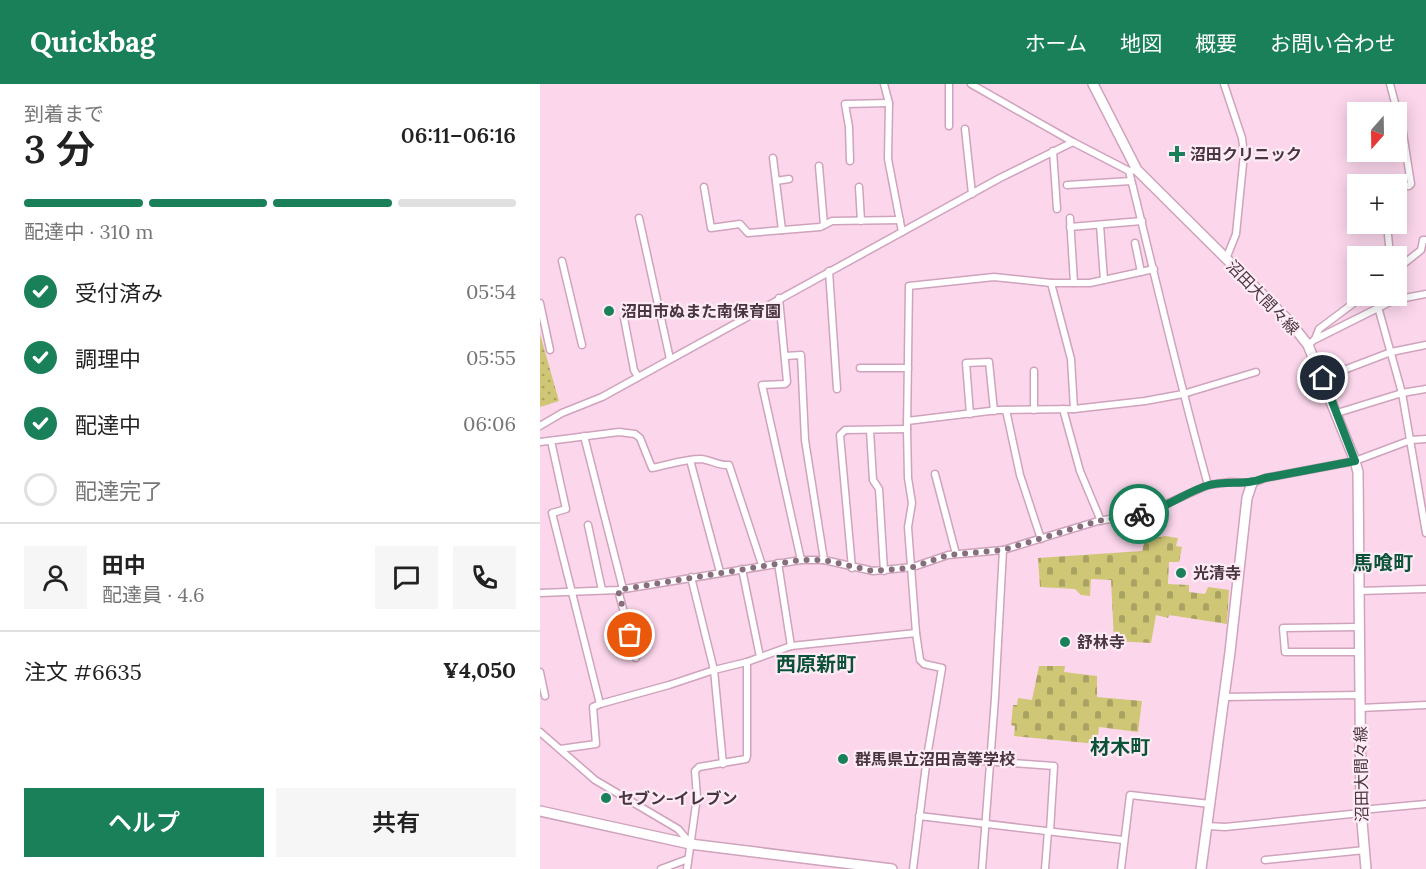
<!DOCTYPE html>
<html lang="ja">
<head>
<meta charset="utf-8">
<style>
	:root { --surface:#fff; --page:#f6f6f6; --text:#222; --muted:#767676; --line:#e0e0e0; --accent:#19805a }
	body { margin:0; font-family:Lora,"Noto Sans JP",serif; background:var(--page); color:var(--text); height:100vh; display:flex; flex-direction:column; font-size:22px; white-space:nowrap }
	* { box-sizing:border-box; margin:0 }
	p { font-size:20px; color:var(--muted) }
	.icon { flex:none; width:33px; height:33px; fill:none; stroke:currentColor; stroke-width:2; stroke-linecap:round; stroke-linejoin:round }
	.map { position:relative; flex:1; overflow:hidden }
	.drawer { display:flex; flex-direction:column; background:var(--surface); width:540px }
	.drawer>* { flex:none }
	.needle { width:39px; rotate:200deg }
	.controls { position:absolute; left:807px; top:18px; display:grid; gap:12px }
	.controls a { display:grid; place-items:center; width:60px; height:60px; border-radius:0px; background:var(--surface); box-shadow:0 3px 15px #0003; font-size:30px }
	.pin { position:absolute; display:grid; place-items:center; width:51px; height:51px; color:#fff; margin:-26px; border:3px solid #fff; border-radius:50%; box-shadow:0 2px 6px #0007 }
	.courier { position:absolute; display:grid; place-items:center; width:60px; height:60px; margin:-30px; border:4px solid #19805a; border-radius:50%; background:#fff; color:#222; box-shadow:0 2px 8px #0007 }
	.overview em { font-style:normal; font-weight:600 }
	.overview div { display:flex; flex-direction:column-reverse }
	.overview { display:flex; align-items:center; justify-content:space-between; height:102px; padding:0 24px }
	h1 { font-size:39px; font-weight:600; line-height:45px }
	.bar { display:grid; grid-template-columns:repeat(4,1fr); gap:9px 6px; align-content:center; height:72px; padding:0 24px }
	.bar i { height:8px; border-radius:4px; background:var(--line) }
	.bar .active { background:var(--accent) }
	.bar p { grid-column:span 4 }
	.line { display:flex; align-items:center; gap:15px; padding:0 24px; border-top:2px solid var(--line) }
	.line div { flex:1 }
	.round { display:grid; place-items:center; flex:none; width:63px; height:63px; border-radius:0px; background:var(--page) }
	ol { padding:0 24px; list-style:none }
	li { display:flex; align-items:center; gap:18px; height:66px }
	li p { margin-inline-start:auto }
	li .icon { padding:6px; border-radius:50%; background:var(--accent); color:#fff; stroke-width:4 }
	li:last-child { color:var(--muted) }
	li i { width:33px; height:33px; border:3px solid var(--line); border-radius:50% }
	.primary-button { display:flex; gap:12px; margin-top:auto; padding:12px 24px }
	.primary-button a { flex:1; height:69px; border-radius:0px; background:var(--accent); color:#fff; font-size:24px; font-weight:600; line-height:69px; text-align:center }
	.primary-button a+a { background:var(--page); color:var(--text) }
	header { display:flex; align-items:center; gap:36px; box-sizing:border-box; height:84px; padding:0 30px; background:var(--accent); color:#fff }
	header strong { font-size:28px }
	nav { display:flex; gap:33px; margin-inline-start:auto; font-size:21px }
	main { display:flex; flex:1; min-height:0 }
	.map>svg:first-child { display:block }
</style>
</head>
<body>
<header>
<strong>Quickbag</strong>
<nav><a>ホーム</a><a>地図</a><a>概要</a><a>お問い合わせ</a></nav>
</header>
<main>
<section class="drawer">
<div class="overview"><div><h1>3 分</h1><p>到着まで</p></div><em>06:11–06:16</em></div>
<div class="bar"><i class="active"></i><i class="active"></i><i class="active"></i><i></i><p>配達中 · 310 m</p></div>
<ol>
<li><svg class="icon" aria-label="check" viewBox="0 0 24 24"><path d="M5 12l5 5 9-10"/></svg>受付済み<p>05:54</p></li>
<li><svg class="icon" aria-label="check" viewBox="0 0 24 24"><path d="M5 12l5 5 9-10"/></svg>調理中<p>05:55</p></li>
<li><svg class="icon" aria-label="check" viewBox="0 0 24 24"><path d="M5 12l5 5 9-10"/></svg>配達中<p>06:06</p></li>
<li><i></i>配達完了</li>
</ol>
<div class="line" style="height:108px"><a class="round"><svg class="icon" aria-label="person" viewBox="0 0 24 24"><circle cx="12" cy="8" r="4"/><path d="M4 21q1-7 8-7t8 7"/></svg></a><div><b>田中</b><p>配達員 · 4.6</p></div><a class="round"><svg class="icon" aria-label="chat" viewBox="0 0 24 24"><path d="M4 5h16v11H9l-5 4z"/></svg></a><a class="round"><svg class="icon" aria-label="phone" viewBox="0 0 24 24"><path d="M5 4h4l2 5-3 2q2 4 5 5l2-3 5 2v4C11 20 4 13 5 4z"/></svg></a></div>
<div class="line" style="height:78px"><div>注文 #6635</div><b>¥4,050</b></div>
<div class="primary-button"><a>ヘルプ</a><a>共有</a></div>
</section>
<div class="map">
<svg width="886" height="785" viewBox="0 0 886 785">
	<defs>
		<pattern id="green-dots" width="8" height="8" patternUnits="userSpaceOnUse" patternTransform="scale(1.5)"><rect width="8" height="8" fill="#cfc676"/><path d="M2 2h.1M6 6h.1" fill="none" stroke="#aaa262" stroke-width="1.8" stroke-linecap="round"/></pattern>
		<pattern id="cemetery-stones" width="16" height="16" patternUnits="userSpaceOnUse" patternTransform="scale(1.5)"><rect width="16" height="16" fill="#cfc676"/><path d="M2 7V4a2 2 0 0 1 4 0v3zM10 15v-3a2 2 0 0 1 4 0v3z" fill="#aaa262"/></pattern>
	</defs>
	<rect width="100%" height="100%" fill="#fcd7ec"/>
	<polygon fill="url(#green-dots)" points="0,250 19,317 0,323"/>
	<g fill="url(#cemetery-stones)">
		<polygon points="625,452 638,454 636,462 642,463 639,478 629,478 628,500 649,501 649,508 665,510 668,503 689,506 687,540 629,531 628,534 616,531 611,559 574,557 571,496 551,495 550,512 541,511 535,505 500,503 498,474 602,467 605,456"/>
		<polygon points="499,582 525,582 524,588 557,592 557,613 602,617 598,648 559,643 557,660 474,652 475,642 471,641 473,621 477,621 478,614 492,616"/>
	</g>
	<g fill="none" stroke-linecap="round" stroke-linejoin="round">
		<g stroke="#cfa3bc" stroke-width="9">
			<g id="street">
				<polyline points="344,0 349,19 348,75 362,148"/>
				<polyline points="409,0 409,42"/>
				<polyline points="431,0 533,58"/>
				<polyline points="684,0 702,54 704,70 696,150 686,175"/>
				<polyline points="850,0 863,49 871,100 869,102 856,102"/>
				<polyline points="425,45 432,110"/>
				<polyline points="513,67 517,125"/>
				<polyline points="233,74 242,146"/>
				<polyline points="310,77 309,43 305,20 349,19"/>
				<polyline points="279,82 284,141"/>
				<path d="M589 87C615 192 639 297 668 401"/>
				<polyline points="236,97 249,95"/>
				<polyline points="527,101 591,97"/>
				<polyline points="164,103 171,144 200,140 208,149 280,143 292,137 360,136"/>
				<polyline points="319,103 321,137"/>
				<polyline points="99,134 130,275"/>
				<polyline points="530,134 534,199"/>
				<polyline points="847,140 850,172"/>
				<polyline points="560,141 564,196"/>
				<polyline points="530,143 602,137"/>
				<polyline points="595,159 601,188"/>
				<polyline points="22,177 42,261"/>
				<polyline points="856,186 881,166 883,156 886,156"/>
				<polyline points="289,187 297,305"/>
				<polyline points="511,199 531,275 534,325"/>
				<polyline points="239,214 247,298 245,300 222,301 261,476"/>
				<polyline points="0,219 10,266"/>
				<polyline points="838,223 862,309 886,449"/>
				<polyline points="84,234 94,286 98,293"/>
				<polyline points="775,255 779,245 823,212"/>
				<polyline points="768,261 774,256 854,216 886,210"/>
				<polyline points="245,272 261,271 265,356 284,476"/>
				<polyline points="320,284 368,284"/>
				<polyline points="494,287 494,326"/>
				<polyline points="783,294 851,268 886,261"/>
				<polyline points="523,325 540,387 561,437"/>
				<polyline points="466,326 480,391 501,455"/>
				<polyline points="797,329 862,309 886,305"/>
				<polyline points="430,330 426,279 449,278 454,327"/>
				<polyline points="367,337 458,326 534,325 605,317 643,310 716,288"/>
				<polyline points="0,342 22,329 62,313 460,94 533,58 589,87 597,86"/>
				<polyline points="330,346 333,396 339,405 344,487"/>
				<polyline points="44,352 83,505"/>
				<polyline points="11,357 26,425 12,429 60,620"/>
				<path d="M0 358 79 348 95 350 100 354 112 384C127 381 145 375 161 375 171 376 179 382 189 381L222 481"/>
				<polyline points="150,376 180,488"/>
				<polyline points="395,390 416,470"/>
				<polyline points="48,441 62,506"/>
				<polyline points="238,479 251,562"/>
				<polyline points="312,484 300,351 305,346 367,345"/>
				<polyline points="202,485 220,573"/>
				<polyline points="151,493 174,586 183,680"/>
				<polyline points="78,506 96,574"/>
				<polyline points="819,507 886,505"/>
				<polyline points="0,509 78,506 261,476 284,476 333,487 373,483 408,471 463,466 558,437 606,429 668,401 690,398 712,399 725,394 815,377 871,356 886,355"/>
				<polyline points="819,543 743,544 745,568 819,568"/>
				<polyline points="0,588 5,612"/>
				<polyline points="684,613 820,611"/>
				<polyline points="820,624 886,621"/>
				<polyline points="0,648 55,696 138,745 150,759"/>
				<polyline points="20,665 56,660 53,623 60,620 129,601 174,586 207,578 251,562 376,549"/>
				<polyline points="387,673 514,682 510,747"/>
				<polyline points="821,726 886,720"/>
				<polyline points="379,732 583,756"/>
				<polyline points="667,742 685,743 821,729"/>
				<polyline points="725,776 825,766"/>
				<polyline points="121,785 148,775"/>
				<polyline points="147,785 157,713 155,687 159,683 206,675 207,672 207,578"/>
				<polyline points="373,785 387,673 402,584 384,580 380,576 376,549 368,443 372,419 368,394 367,345 369,202 454,193 511,199 550,199 614,185"/>
				<polyline points="442,785 455,614 463,466"/>
				<polyline points="505,785 508,747"/>
				<polyline points="581,785 590,711 670,720"/>
			</g>
		</g>
		<g stroke="#cfa3bc" stroke-width="12">
			<g id="secondary">
				<polyline points="0,727 150,760 352,785"/>
				<polyline points="661,785 690,568 707,414 712,399"/>
			</g>
		</g>
		<g stroke="#cfa3bc" stroke-width="12">
			<polyline id="primary" points="553,0 597,86 750,238 768,261 815,377 818,388 821,726 826,785"/>
		</g>
		<use href="#street" stroke="#fff" stroke-width="6"/>
		<use href="#secondary" stroke="#fff" stroke-width="9"/>
		<use href="#primary" stroke="#fff" stroke-width="9"/>
	</g>
	<g fill="none" stroke-linecap="round" stroke-linejoin="round">
		<polyline stroke="#866e7c" stroke-width="6" stroke-dasharray="0 10.8" points="90,551 78,506 261,476 284,476 333,487 358,485 373,483 408,471 463,466 558,437 599,430"/>
		<path stroke="#19805a" stroke-width="8" d="M599 430C624 426 645 408 669 401 689 396 705 402 725 394L815 377 783 294"/>
	</g>
	<g fill="#19805a" stroke="#feebf5" stroke-width="2">
		<path d="M634 61h6v6h6v6h-6v6h-6v-6h-6v-6h6z"/>
		<circle cx="69" cy="227" r="6"/>
		<circle cx="641" cy="489" r="6"/>
		<circle cx="525" cy="558" r="6"/>
		<circle cx="303" cy="675" r="6"/>
		<circle cx="66" cy="714" r="6"/>
	</g>
	<g text-anchor="middle" stroke-width="4.5" stroke-linejoin="round" paint-order="stroke">
		<g font-size="16" font-weight="bold" fill="#47353f" stroke="#feebf5" text-anchor="start">
			<text x="650" y="76">沼田クリニック</text>
			<text x="81" y="233">沼田市ぬまた南保育園</text>
			<text x="653" y="495">光清寺</text>
			<text x="537" y="564">舒林寺</text>
			<text x="315" y="681">群馬県立沼田高等学校</text>
			<text x="78" y="720">セブン-イレブン</text>
		</g>
		<g font-size="16" fill="#47353f" stroke="#feebf5">
			<text transform="translate(723 213) rotate(46)" y="6">沼田大間々線</text>
			<text transform="translate(821 690) rotate(-91)" y="6">沼田大間々線</text>
		</g>
		<g font-size="20" font-weight="bold" fill="#0b5239" stroke="#feebf5">
			<text x="843" y="486">馬喰町</text>
			<text x="276" y="587">西原新町</text>
			<text x="580" y="670">材木町</text>
		</g>
	</g>
</svg>
<div class="controls">
<a><svg class="needle" viewBox="-14 -14 28 28"><path d="M0-13l5 13h-10z" fill="#e53935"/><path d="M0 13l5-13h-10z" fill="#767676"/></svg></a>
<a>+</a>
<a>−</a>
</div>
<div class="pin" style="left:90px;top:551px;background:#ea580c"><svg class="icon" aria-label="bag" viewBox="0 0 24 24"><path d="M5 8h14l-1 12H6zM9 8a3 3 0 0 1 6 0"/></svg></div>
<div class="pin" style="left:783px;top:294px;background:#1f2937"><svg class="icon" aria-label="home" viewBox="0 0 24 24"><path d="M3 11l9-7 9 7M6 9v11h12V9"/></svg></div>
<div class="courier" style="left:599px;top:430px"><svg class="icon" aria-label="bike" viewBox="0 0 24 24"><circle cx="6" cy="16" r="4"/><circle cx="18" cy="16" r="4"/><path d="M6 16l4-8h5l3 8M10 8l3 8H6M13 5h3"/></svg></div>
</div>
</main>
</body>
</html>
